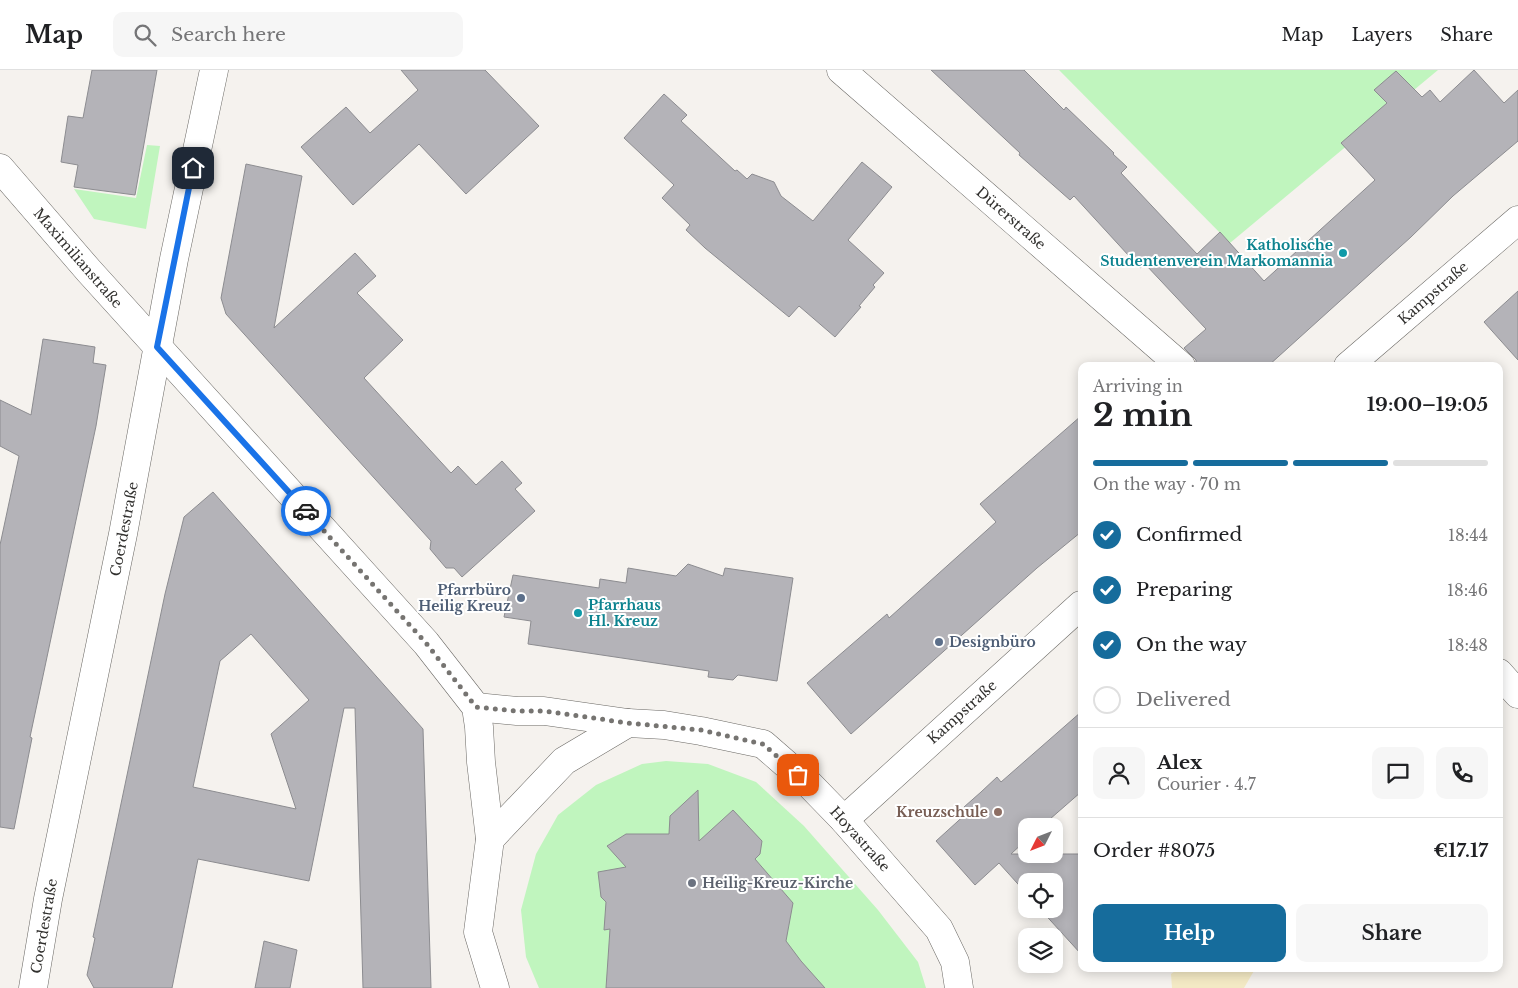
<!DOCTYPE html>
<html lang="en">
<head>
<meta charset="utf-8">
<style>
	:root { --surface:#fff; --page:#f6f6f6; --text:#202124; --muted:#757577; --line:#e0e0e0; --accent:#166c9c }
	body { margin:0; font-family:"Libre Baskerville",serif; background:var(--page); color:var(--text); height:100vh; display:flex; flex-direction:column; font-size:19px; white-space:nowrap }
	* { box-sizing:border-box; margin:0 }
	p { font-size:16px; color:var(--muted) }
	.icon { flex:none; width:28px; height:28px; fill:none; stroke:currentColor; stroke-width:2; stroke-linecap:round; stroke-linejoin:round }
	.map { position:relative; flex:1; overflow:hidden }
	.panel { position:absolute; left:1078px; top:292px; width:425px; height:610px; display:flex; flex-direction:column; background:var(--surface); border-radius:10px; box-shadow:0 2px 12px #0003 }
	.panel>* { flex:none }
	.needle { width:32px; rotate:228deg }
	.controls { position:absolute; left:1018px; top:748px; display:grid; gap:10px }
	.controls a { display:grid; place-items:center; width:45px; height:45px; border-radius:10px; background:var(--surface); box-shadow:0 2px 12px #0003; font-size:25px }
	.pin { position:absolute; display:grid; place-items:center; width:42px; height:42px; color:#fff; margin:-21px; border-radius:10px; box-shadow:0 2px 8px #0006 }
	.courier { position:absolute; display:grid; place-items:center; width:50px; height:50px; margin:-25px; border:4px solid #1a73e8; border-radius:50%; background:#fff; color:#222; box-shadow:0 1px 6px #0007 }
	.summary em { font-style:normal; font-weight:700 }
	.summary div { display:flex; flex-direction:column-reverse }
	.summary { display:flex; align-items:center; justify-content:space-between; height:85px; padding:0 15px }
	h1 { font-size:32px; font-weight:700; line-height:38px }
	.bar { display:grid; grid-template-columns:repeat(4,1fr); gap:8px 5px; align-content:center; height:60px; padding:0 15px }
	.bar i { height:6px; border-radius:4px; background:var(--line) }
	.bar .on { background:var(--accent) }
	.bar p { grid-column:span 4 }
	.line { display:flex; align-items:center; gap:12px; padding:0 15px; border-top:1px solid var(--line) }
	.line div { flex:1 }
	.round { display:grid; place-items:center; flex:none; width:52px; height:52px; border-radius:10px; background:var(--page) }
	ol { padding:0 15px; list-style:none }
	li { display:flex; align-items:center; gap:15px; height:55px }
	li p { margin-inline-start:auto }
	li .icon { padding:5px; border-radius:50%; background:var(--accent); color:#fff; stroke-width:4 }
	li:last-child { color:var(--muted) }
	li i { width:28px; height:28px; border:2px solid var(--line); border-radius:50% }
	.button { display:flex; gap:10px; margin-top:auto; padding:10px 15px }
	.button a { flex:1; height:58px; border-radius:10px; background:var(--accent); color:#fff; font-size:20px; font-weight:700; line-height:58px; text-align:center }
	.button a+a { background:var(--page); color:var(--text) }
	header { display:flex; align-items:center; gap:30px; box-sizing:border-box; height:70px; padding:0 25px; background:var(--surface); border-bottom:1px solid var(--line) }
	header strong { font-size:24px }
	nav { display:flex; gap:28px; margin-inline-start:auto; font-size:18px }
	.search { width:350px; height:45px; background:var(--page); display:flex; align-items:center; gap:12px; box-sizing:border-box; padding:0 18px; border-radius:10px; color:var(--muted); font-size:19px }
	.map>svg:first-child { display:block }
</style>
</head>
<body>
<header>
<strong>Map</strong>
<div class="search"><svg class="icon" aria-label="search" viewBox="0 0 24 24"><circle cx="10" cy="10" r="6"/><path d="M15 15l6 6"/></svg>Search here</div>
<nav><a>Map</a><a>Layers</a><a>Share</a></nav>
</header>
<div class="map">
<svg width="1518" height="918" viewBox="0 0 1518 918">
	<rect width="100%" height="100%" fill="#f5f2ee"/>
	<g fill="#c0f5be">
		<polygon points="1059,0 1438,0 1230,173"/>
		<polygon points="147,75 160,76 146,159 94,149 74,119 136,128"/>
		<polygon points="666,691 708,694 756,712 804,756 878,840 918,892 926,918 539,918 526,887 521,840 536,784 558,745 596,715 642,694"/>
	</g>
	<polygon fill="#f3e9c4" points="1178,899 1255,899 1244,918 1172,918 1171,904"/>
	<g fill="#b4b3b8" stroke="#8c8c90" fill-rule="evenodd">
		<polygon points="92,0 157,0 135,125 74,117 78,95 61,92 68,46 83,48"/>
		<polygon points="401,0 485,0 539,56 466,124 419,74 353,135 301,77 346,37 370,63 418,20"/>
		<polygon points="931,0 1024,0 1064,40 1066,37 1114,83 1113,84 1127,97 1121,103 1197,184 1220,162 1264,211 1375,110 1341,73 1387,33 1374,20 1396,1 1422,27 1430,20 1440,32 1474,0 1504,33 1518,20 1518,71 1453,126 1411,167 1268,296 1196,296 1196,290 1184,278 1206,259 1145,194 1140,198 1074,126 1070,130 1019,85 1020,83"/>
		<polygon points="664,24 687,45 681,51 735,101 737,100 747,109 752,104 774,112 781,126 813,151 862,92 892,117 848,170 884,203 873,215 875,217 859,236 861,237 835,267 799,236 789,247 705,178 686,160 690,155 662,128 674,115 624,68"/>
		<polygon points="246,94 302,106 274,258 355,183 376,206 357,223 403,270 364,308 451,403 458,396 476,415 502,391 522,413 515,419 535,441 462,507 454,498 446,498 430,479 431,471 226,244 221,228"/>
		<polygon points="1518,221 1518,290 1484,252"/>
		<polygon points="43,269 95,277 93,293 106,295 96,356 40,620 30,667 32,668 14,759 0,757 0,475 19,386 0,376 0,330 31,345"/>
		<polygon points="1081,346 1081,462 1037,498 851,664 807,613 887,544 889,548 996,452 980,434"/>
		<path d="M213 422 423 659 431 918H363L355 638H344L309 811 198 789 172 918H94L87 905 95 868 93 867 96 853 165 524 184 447ZM251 564 309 630 271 664 296 739 193 717 220 591Z"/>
		<polygon points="688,494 723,506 725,498 793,508 777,611 738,605 733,610 708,607 709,601 528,574 531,551 504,547 513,505 599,518 600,509 626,513 628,498 676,506"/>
		<polygon points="1081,642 1081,722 1042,756 1026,756 1026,770 1011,784 1081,784 1081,884 1040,839 1054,839 1054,811 1026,811 1026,823 999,793 975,815 936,771 968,742 964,737 981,722 997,707 1001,712"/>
		<polygon points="698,720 699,771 733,740 762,771 760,784 755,789 793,833 786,871 801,891 825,918 606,918 610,859 604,860 606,832 601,827 598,802 626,797 607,776 626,764 669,764 670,746"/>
		<polygon points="264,871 297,880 290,918 255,918"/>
	</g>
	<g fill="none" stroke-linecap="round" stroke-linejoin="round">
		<g stroke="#6a6864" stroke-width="29">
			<g id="minor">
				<polyline points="841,0 1181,296"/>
				<polyline points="0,98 89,201 426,573 476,637 479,657 481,692 490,769 478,862 495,918"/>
				<polyline points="1348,296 1518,150"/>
				<polyline points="1499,603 1518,624"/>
				<polyline points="476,637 517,641 544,641 628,653 664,655 701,661 763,674 810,715 844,750 939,859 955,892 959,918"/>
				<polyline points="844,750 1081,535"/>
				<polyline points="490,769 564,691 628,653"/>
				<polyline points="33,918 48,829 123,464 174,189 214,0"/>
			</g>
		</g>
		<use href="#minor" stroke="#fff" stroke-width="28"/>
	</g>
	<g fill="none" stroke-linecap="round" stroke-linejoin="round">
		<polyline stroke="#767471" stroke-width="5" stroke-dasharray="0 9" points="306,441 426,573 476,637 517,641 544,641 628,653 701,660 763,674 798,705"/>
		<polyline stroke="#1a73e8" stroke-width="6" points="193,98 157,277 306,441"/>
	</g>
	<g fill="#0f9aa8" stroke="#fff" stroke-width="2">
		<circle cx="1343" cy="183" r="5"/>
		<circle cx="578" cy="543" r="5"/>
	</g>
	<g fill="#5c6f8a" stroke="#fff" stroke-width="2">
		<circle cx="521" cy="528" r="5"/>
		<circle cx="939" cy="572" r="5"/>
	</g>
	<circle fill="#8d6e63" stroke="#fff" stroke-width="2" cx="998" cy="742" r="5"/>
	<circle fill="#6b7280" stroke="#fff" stroke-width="2" cx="692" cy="813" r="5"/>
	<g text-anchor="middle" stroke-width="4" stroke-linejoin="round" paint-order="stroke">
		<g font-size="14" fill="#31302e" stroke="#fff">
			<text transform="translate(1011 148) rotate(41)" y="5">Dürerstraße</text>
			<text transform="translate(78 188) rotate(49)" y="5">Maximilianstraße</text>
			<text transform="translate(1433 223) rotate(-41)" y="5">Kampstraße</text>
			<text transform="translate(124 459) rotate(-79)" y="5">Coerdestraße</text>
			<text transform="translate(962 642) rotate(-42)" y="5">Kampstraße</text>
			<text transform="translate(860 769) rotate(48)" y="5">Hoyastraße</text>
			<text transform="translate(44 856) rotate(-80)" y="5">Coerdestraße</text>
		</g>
		<g font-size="14" font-weight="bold" fill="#0d838f" stroke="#fff" text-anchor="end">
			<text x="1333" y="180">Katholische<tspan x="1333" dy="16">Studentenverein Markomannia</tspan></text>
			<text x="588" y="540" text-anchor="start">Pfarrhaus<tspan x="588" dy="16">Hl. Kreuz</tspan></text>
		</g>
		<g font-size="14" font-weight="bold" fill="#4e5e75" stroke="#fff" text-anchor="end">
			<text x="511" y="525">Pfarrbüro<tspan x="511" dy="16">Heilig Kreuz</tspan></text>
			<text x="949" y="577" text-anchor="start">Designbüro</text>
		</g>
		<g font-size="14" font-weight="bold" fill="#785e54" stroke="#fff" text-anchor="end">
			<text x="988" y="747">Kreuzschule</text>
		</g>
		<g font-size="14" font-weight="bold" fill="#5b616d" stroke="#fff" text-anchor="start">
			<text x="702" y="818">Heilig-Kreuz-Kirche</text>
		</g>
	</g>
</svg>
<div class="controls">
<a><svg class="needle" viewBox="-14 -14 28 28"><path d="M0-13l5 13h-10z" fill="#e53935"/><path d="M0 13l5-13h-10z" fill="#757577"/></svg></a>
<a><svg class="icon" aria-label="locate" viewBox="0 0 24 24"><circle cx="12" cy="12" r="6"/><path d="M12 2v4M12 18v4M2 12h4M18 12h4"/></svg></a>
<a><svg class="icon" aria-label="layers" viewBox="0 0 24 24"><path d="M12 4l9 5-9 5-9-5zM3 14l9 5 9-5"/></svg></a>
</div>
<div class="pin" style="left:798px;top:705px;background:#ea580c"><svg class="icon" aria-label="bag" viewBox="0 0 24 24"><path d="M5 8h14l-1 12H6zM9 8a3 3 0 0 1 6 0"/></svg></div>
<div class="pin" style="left:193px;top:98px;background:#1f2937"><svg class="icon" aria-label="home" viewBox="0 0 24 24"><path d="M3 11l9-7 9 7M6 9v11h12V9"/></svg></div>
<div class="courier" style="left:306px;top:441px"><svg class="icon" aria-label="car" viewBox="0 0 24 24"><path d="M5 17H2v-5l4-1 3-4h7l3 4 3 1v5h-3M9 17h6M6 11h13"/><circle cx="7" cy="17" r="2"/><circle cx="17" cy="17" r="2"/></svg></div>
<section class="panel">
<div class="summary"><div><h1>2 min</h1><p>Arriving in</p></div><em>19:00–19:05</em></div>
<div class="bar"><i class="on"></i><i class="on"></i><i class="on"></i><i></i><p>On the way · 70 m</p></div>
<ol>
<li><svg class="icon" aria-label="check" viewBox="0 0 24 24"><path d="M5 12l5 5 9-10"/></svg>Confirmed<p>18:44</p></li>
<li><svg class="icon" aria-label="check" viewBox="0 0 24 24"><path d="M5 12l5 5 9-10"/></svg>Preparing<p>18:46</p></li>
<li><svg class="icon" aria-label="check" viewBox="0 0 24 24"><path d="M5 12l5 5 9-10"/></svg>On the way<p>18:48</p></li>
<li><i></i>Delivered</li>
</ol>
<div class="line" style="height:90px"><a class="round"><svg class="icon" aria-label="person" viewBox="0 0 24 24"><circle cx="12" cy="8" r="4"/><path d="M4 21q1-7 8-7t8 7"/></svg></a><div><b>Alex</b><p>Courier · 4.7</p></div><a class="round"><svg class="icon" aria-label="chat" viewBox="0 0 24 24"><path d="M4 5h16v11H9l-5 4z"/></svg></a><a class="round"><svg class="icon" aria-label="phone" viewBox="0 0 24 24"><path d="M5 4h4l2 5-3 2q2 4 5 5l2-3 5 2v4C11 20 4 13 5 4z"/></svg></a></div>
<div class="line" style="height:65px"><div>Order #8075</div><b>€17.17</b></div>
<div class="button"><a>Help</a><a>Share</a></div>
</section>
</div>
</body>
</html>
